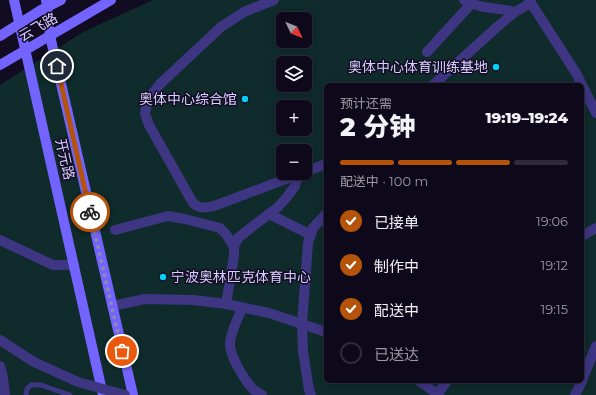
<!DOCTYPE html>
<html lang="zh">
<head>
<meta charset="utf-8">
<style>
	:root { --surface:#0e091a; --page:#1c1727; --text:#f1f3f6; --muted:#9b9aa2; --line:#2e2a39; --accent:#b45309 }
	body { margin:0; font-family:Montserrat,"Noto Sans SC",sans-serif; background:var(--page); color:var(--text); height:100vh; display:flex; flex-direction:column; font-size:15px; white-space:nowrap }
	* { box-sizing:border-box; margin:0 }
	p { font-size:13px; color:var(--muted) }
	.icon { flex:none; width:22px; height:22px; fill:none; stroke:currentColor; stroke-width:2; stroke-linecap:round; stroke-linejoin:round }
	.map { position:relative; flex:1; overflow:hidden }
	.details { position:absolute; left:324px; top:83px; width:260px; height:300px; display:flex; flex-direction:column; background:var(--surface); border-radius:6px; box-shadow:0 2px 10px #0003,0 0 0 1px var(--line) }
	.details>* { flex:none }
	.needle { width:26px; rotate:133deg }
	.buttons { position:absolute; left:276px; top:12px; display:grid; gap:8px }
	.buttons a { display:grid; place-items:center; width:36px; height:36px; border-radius:6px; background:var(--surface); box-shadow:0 2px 10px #0003,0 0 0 1px var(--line); font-size:20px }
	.pin { position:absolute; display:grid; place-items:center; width:34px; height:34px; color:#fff; margin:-17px; border:2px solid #fff; border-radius:50%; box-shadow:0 1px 4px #0007 }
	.courier { position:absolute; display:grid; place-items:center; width:40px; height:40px; margin:-20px; border:3px solid #b45309; border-radius:50%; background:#fff; color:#222; box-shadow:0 1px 5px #0007 }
	.overview em { font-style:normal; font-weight:800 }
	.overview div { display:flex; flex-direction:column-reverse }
	.overview { display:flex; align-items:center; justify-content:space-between; height:68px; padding:0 16px }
	h1 { font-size:26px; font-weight:800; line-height:30px }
	.bar { display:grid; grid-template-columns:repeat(4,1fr); gap:6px 4px; align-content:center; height:48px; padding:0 16px }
	.bar i { height:5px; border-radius:3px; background:var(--line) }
	.bar .on { background:var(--accent) }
	.bar p { grid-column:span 4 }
	ol { padding:0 16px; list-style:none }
	li { display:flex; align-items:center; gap:12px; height:44px }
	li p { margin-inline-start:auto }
	li .icon { padding:4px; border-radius:50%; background:var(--accent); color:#fff; stroke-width:4 }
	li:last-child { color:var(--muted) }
	li i { width:22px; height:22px; border:2px solid var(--line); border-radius:50% }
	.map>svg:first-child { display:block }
</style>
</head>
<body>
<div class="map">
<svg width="596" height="395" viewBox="0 0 596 395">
	<rect width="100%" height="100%" fill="#120c22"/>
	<path fill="#0f2b2c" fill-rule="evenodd" d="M153 0H596V395H0V85L83 32ZM283 19H305V41H283ZM283 63H305V85H283ZM326 85H582V381H326ZM283 107H305V129H283ZM283 151H305V173H283Z"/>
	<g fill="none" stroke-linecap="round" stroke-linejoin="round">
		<polyline stroke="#3e3583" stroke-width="5" points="26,395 27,389 31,385 41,385 70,395"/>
		<g stroke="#3e3583" stroke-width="10">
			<path d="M274 0 244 12 221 27 160 84 150 97 146 107 145 114 149 125 193 203C199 209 206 208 214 206L302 173"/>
			<path d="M464 0C482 10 497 7 515 12"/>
			<polyline points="529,0 576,73 596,113"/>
			<polyline points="427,52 471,4"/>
			<polyline points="433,85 497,27 515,12 531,3"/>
			<polyline points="305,172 326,164"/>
			<polyline points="269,214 311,235"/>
			<polyline points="115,230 168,216 185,219 220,228 226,234 234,247"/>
			<polyline points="582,236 596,228"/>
			<polyline points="0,240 53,265 74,265"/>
			<polyline points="226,304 234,256 234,247 238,238 257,223 278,207 287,197 295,186 299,174"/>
			<polyline points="112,306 145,299 194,300 226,304 269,313 326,332"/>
			<path d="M242 308C238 319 231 331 230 343 229 355 244 379 252 388 255 391 259 393 262 395"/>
			<polyline points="0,366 3,377 5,395"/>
			<polyline points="582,380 596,346"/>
			<polyline points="419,381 439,395"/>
			<polyline points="311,395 309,390 303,351 302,324 308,243 313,228 326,214"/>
			<polyline points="437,395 447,381"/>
			<polyline points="575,395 582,381"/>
		</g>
		<g stroke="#7464ff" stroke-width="10">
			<polyline points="14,0 103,395"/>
			<polyline points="46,0 47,7 50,36 133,395"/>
			<polyline points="0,36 41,10 61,0"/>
			<polyline points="0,65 111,0"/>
		</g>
		<polyline stroke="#3e3583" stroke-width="10" points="0,340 34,362 78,382 125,395"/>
	</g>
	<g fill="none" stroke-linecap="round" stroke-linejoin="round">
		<polyline stroke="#9289b2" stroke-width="4" stroke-dasharray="0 7.2" points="90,212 122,351"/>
		<polyline stroke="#b45309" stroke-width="5" points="57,66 90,212"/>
	</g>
	<g fill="#00cef8" stroke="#120c22" stroke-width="1.5">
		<circle cx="496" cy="67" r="4"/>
		<circle cx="245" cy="99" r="4"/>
		<circle cx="163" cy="277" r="4"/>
	</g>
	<g text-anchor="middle" stroke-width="3" stroke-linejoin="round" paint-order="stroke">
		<g font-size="14" fill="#d7cdff" stroke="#120c22">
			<text transform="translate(38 27) rotate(-30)" y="5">云飞路</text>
			<text transform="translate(65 159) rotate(77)" y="5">开元路</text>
		</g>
		<g font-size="14" fill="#d7cdff" stroke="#120c22" text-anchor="end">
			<text x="488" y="72">奥体中心体育训练基地</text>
			<text x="237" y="104">奥体中心综合馆</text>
			<text x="171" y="282" text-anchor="start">宁波奥林匹克体育中心</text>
		</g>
	</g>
</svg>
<div class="buttons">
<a><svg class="needle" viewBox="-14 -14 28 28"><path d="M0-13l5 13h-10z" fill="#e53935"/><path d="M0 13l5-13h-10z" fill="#9b9aa2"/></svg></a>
<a><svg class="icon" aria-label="layers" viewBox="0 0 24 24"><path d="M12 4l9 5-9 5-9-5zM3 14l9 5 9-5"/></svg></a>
<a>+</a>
<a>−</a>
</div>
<div class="pin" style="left:122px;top:351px;background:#ea580c"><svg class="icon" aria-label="bag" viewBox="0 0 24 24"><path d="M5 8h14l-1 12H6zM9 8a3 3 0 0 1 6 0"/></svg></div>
<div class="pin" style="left:57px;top:66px;background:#1f2937"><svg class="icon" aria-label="home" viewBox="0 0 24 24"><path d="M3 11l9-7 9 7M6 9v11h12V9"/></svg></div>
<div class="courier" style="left:90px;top:212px"><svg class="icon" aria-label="bike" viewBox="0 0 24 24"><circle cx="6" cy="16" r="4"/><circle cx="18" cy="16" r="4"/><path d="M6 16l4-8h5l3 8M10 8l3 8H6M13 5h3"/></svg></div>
<section class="details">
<div class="overview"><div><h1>2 分钟</h1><p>预计还需</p></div><em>19:19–19:24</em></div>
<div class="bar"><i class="on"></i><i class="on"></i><i class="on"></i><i></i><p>配送中 · 100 m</p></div>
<ol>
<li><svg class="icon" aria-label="check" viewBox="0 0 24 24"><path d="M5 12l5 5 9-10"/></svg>已接单<p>19:06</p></li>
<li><svg class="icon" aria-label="check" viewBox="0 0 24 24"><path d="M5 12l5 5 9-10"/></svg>制作中<p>19:12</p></li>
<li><svg class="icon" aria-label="check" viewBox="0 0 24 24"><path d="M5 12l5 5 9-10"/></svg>配送中<p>19:15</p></li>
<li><i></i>已送达</li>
</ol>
</section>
</div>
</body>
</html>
